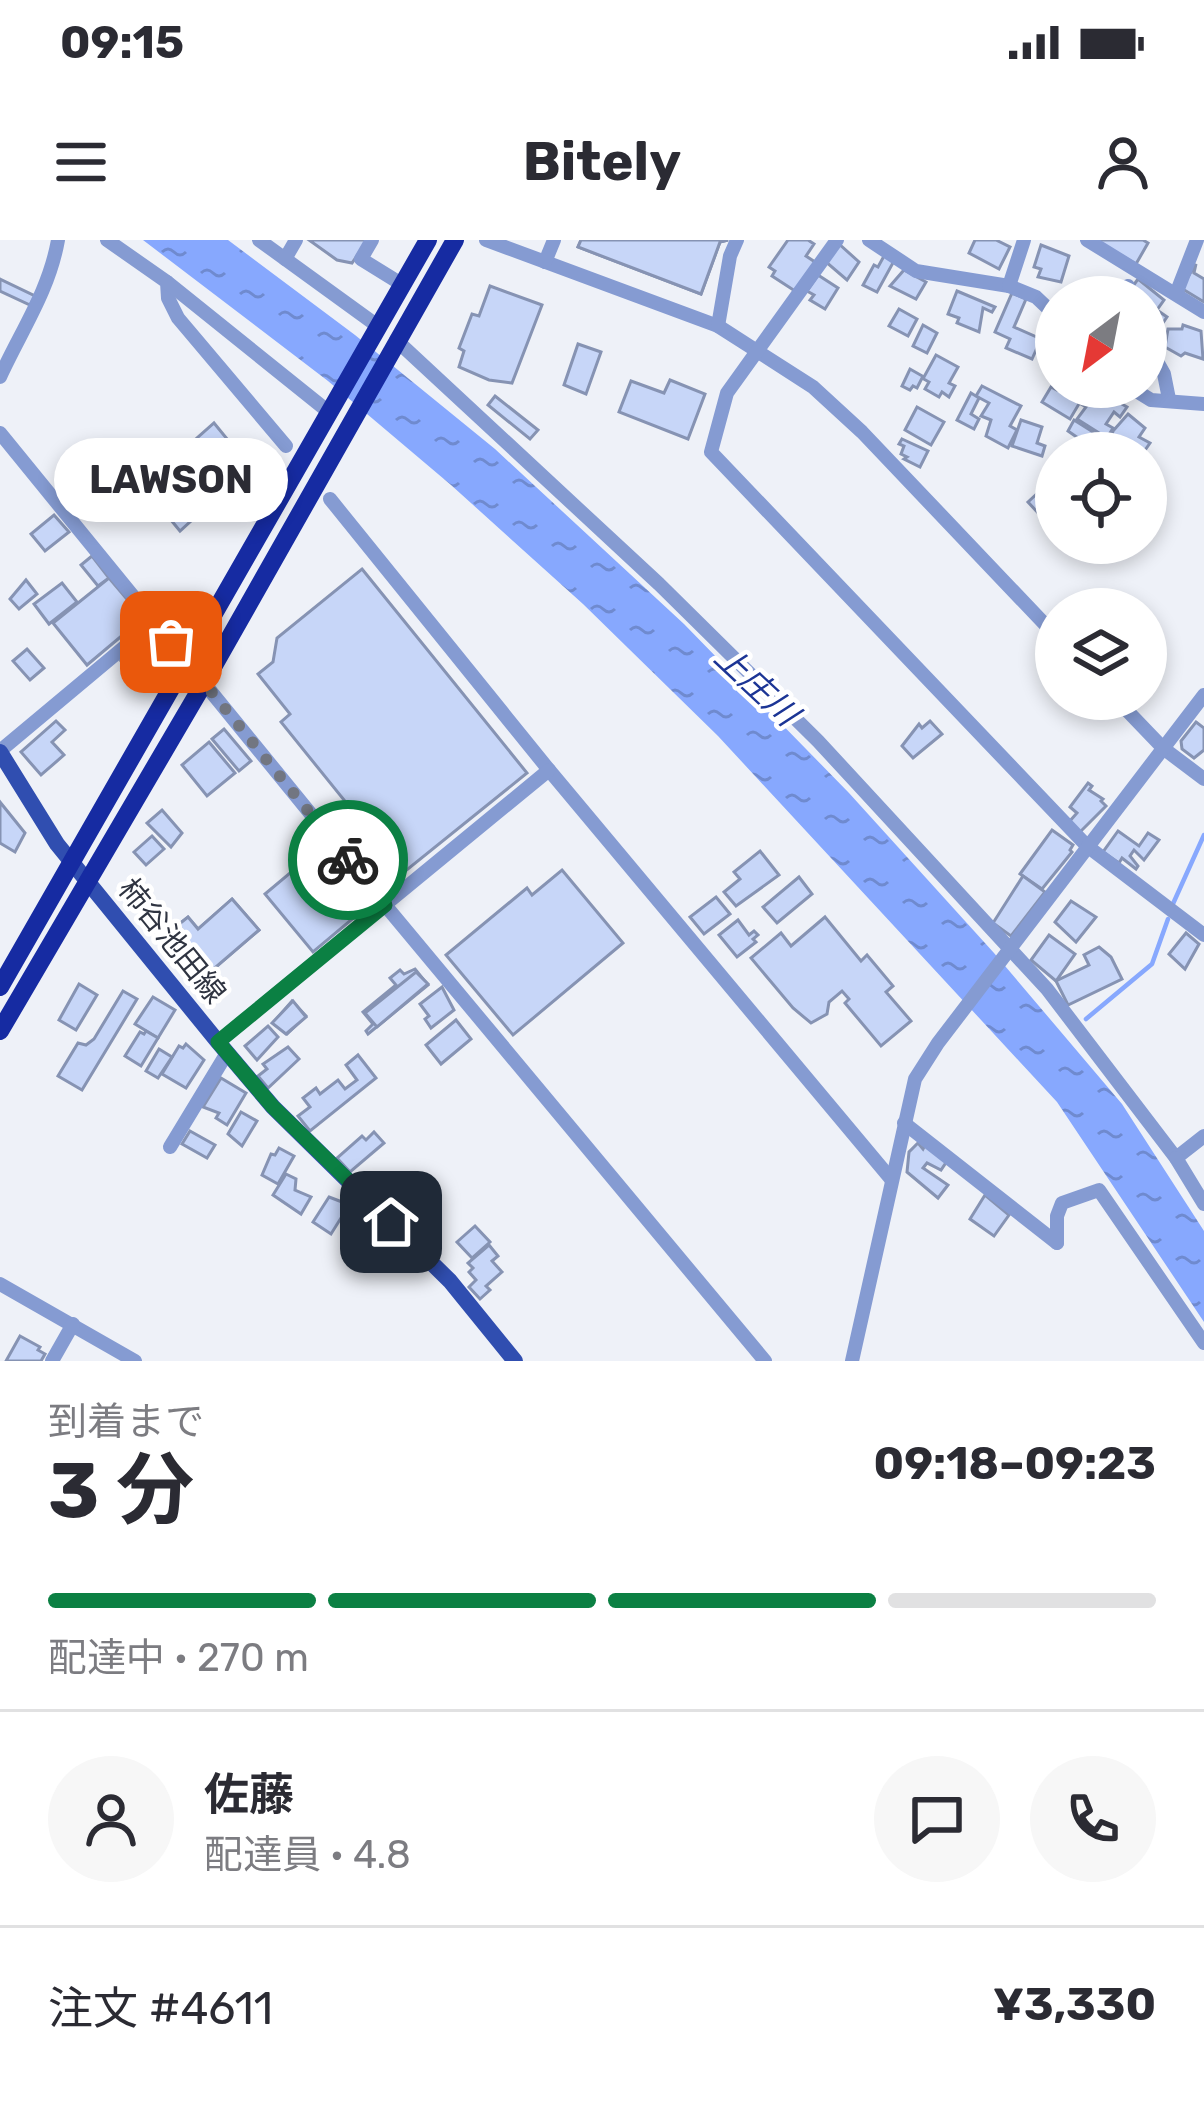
<!DOCTYPE html>
<html lang="ja">
<head>
<meta charset="utf-8">
<style>
	:root { --surface:#fff; --page:#f7f7f7; --text:#2b2b33; --muted:#7c7c81; --line:#e1e1e2; --accent:#0b8043 }
	body { margin:0; font-family:Rubik,"Noto Sans JP",sans-serif; background:var(--page); color:var(--text); height:100vh; display:flex; flex-direction:column; font-size:45px; white-space:nowrap }
	* { box-sizing:border-box; margin:0 }
	p { font-size:39px; color:var(--muted) }
	.icon { flex:none; width:66px; height:66px; fill:none; stroke:currentColor; stroke-width:2; stroke-linecap:round; stroke-linejoin:round }
	.map { position:relative; height:1121px; overflow:hidden }
	.details { display:flex; flex-direction:column; background:var(--surface); flex:1 }
	.details>* { flex:none }
	.needle { width:78px; rotate:212deg }
	.tools { position:absolute; left:1035px; top:36px; display:grid; gap:24px }
	.tools a { display:grid; place-items:center; width:132px; height:132px; border-radius:50%; background:var(--surface); box-shadow:0 6px 18px #0003; font-size:60px }
	.pin { position:absolute; display:grid; place-items:center; width:102px; height:102px; color:#fff; margin:-51px; border-radius:24px; box-shadow:0 6px 18px #0006 }
	.courier { position:absolute; display:grid; place-items:center; width:120px; height:120px; margin:-60px; border:9px solid #0b8043; border-radius:50%; background:#fff; color:#222; box-shadow:0 3px 15px #0007 }
	.bubble { position:absolute; height:84px; border-radius:42px; background:var(--surface); box-shadow:0 6px 18px #0003; font-size:39px; font-weight:700; line-height:84px; text-align:center }
	.overview em { font-style:normal; font-weight:700 }
	.overview div { display:flex; flex-direction:column-reverse }
	.overview { display:flex; align-items:center; justify-content:space-between; height:204px; padding:0 48px }
	h1 { font-size:78px; font-weight:700; line-height:90px }
	.bar { display:grid; grid-template-columns:repeat(4,1fr); gap:18px 12px; align-content:center; height:144px; padding:0 48px }
	.bar i { height:15px; border-radius:9px; background:var(--line) }
	.bar .current { background:var(--accent) }
	.bar p { grid-column:span 4 }
	.line { display:flex; align-items:center; gap:30px; padding:0 48px; border-top:3px solid var(--line) }
	.line div { flex:1 }
	.round { display:grid; place-items:center; flex:none; width:126px; height:126px; border-radius:63px; background:var(--page) }
	.status { display:flex; justify-content:space-between; align-items:center; height:84px; padding:0 60px; background:var(--surface); direction:ltr }
	.status svg { height:33px; fill:currentColor }
	header { display:flex; justify-content:space-between; align-items:center; height:156px; padding:0 48px; background:var(--surface); font-size:54px; font-weight:700 }
	.map>svg:first-child { display:block }
</style>
</head>
<body>
<div class="status"><b>09:15</b><svg viewBox="0 0 49 12"><path d="M0 12V9h3v3zM5 12V6h3v6zM10 12V3h3v9zM15 12V0h3v12zM26 1h20v11H26zM47 4h2v5h-2z"/></svg></div>
<header><svg class="icon" aria-label="menu" viewBox="0 0 24 24"><path d="M4 6h16M4 12h16M4 18h16"/></svg>Bitely<svg class="icon" aria-label="person" viewBox="0 0 24 24"><circle cx="12" cy="8" r="4"/><path d="M4 21q1-7 8-7t8 7"/></svg></header>
<div class="map">
<svg width="1204" height="1121" viewBox="0 0 1204 1121">
	<defs>
		<pattern id="water-ripples" width="26" height="14" patternUnits="userSpaceOnUse" patternTransform="scale(3)"><rect width="26" height="14" fill="#87a8fe"/><path d="M2 4q2-2 4 0t4 0M15 11q2-2 4 0t4 0" fill="none" stroke="#6f8acf"/></pattern>
	</defs>
	<rect width="100%" height="100%" fill="#eef1f8"/>
	<polygon fill="url(#water-ripples)" points="143,0 228,0 355,95 495,209 684,384 849,553 994,713 1122,864 1204,991 1204,1082 1057,862 718,496 583,364 451,245 328,141"/>
	<g fill="none" stroke-linecap="round" stroke-linejoin="round">
		<g stroke="#87a8fe" stroke-width="4.5">
			<polyline points="1172,666 1204,595"/>
			<polyline points="1086,779 1152,724 1168,679"/>
		</g>
	</g>
	<g fill="#c7d6f8" stroke="#8693b3" stroke-width="3">
		<polygon points="309,0 367,0 367,1 352,23 337,20"/>
		<polygon points="581,0 728,0 720,2 701,54 578,7"/>
		<polygon points="581,0 728,0 720,2 701,54 578,7"/>
		<polygon points="788,0 808,0 814,4 806,16 815,22 795,51 772,36 775,31 769,27"/>
		<polygon points="975,0 996,0 1010,7 999,29 969,13"/>
		<polygon points="1094,0 1143,0 1148,3 1136,24"/>
		<polygon points="838,3 859,22 847,40 826,22"/>
		<polygon points="1041,5 1069,16 1061,42 1038,37 1041,29 1034,27"/>
		<polygon points="884,16 894,21 877,52 863,45 874,25 878,27"/>
		<polygon points="1196,24 1194,33 1204,39 1204,62 1181,48"/>
		<polygon points="904,30 926,42 916,59 890,46"/>
		<polygon points="818,35 838,48 825,69 810,60 814,55 807,51"/>
		<polygon points="0,39 35,56 30,65 0,51"/>
		<polygon points="1138,39 1164,60 1157,70 1167,77 1152,99 1146,94 1151,79 1146,75 1146,57 1125,57"/>
		<polygon points="490,46 542,65 512,143 489,140 459,127 464,111 459,108 472,74 479,76"/>
		<polygon points="957,51 995,67 992,72 983,68 979,92 957,83 959,78 948,74"/>
		<polygon points="1012,53 1026,59 1014,87 1041,99 1032,119 1006,108 1010,99 995,92"/>
		<polygon points="899,69 917,79 908,96 889,86"/>
		<polygon points="923,85 937,93 927,113 913,106"/>
		<polygon points="1183,85 1201,91 1203,119 1185,113 1181,116 1165,107 1168,89 1182,89"/>
		<polygon points="578,104 601,112 586,154 564,145"/>
		<polygon points="936,115 958,127 949,143 955,146 949,157 942,152 939,157 925,149 929,142 922,138 917,148 913,146 910,150 902,146 910,129 924,137"/>
		<polygon points="670,140 705,154 688,199 619,172 631,141 664,153"/>
		<polygon points="982,146 1021,166 1010,186 1017,190 1008,208 986,196 991,180 981,176 989,163 976,156"/>
		<polygon points="1051,147 1057,150 1061,148 1057,147 1089,147 1070,179 1042,162"/>
		<polygon points="971,153 979,158 971,174 979,179 974,189 957,180"/>
		<polygon points="1093,155 1102,160 1104,156 1113,159 1127,167 1120,177 1114,172 1106,184 1113,188 1107,198 1077,179 1086,167 1081,164 1086,156 1091,159"/>
		<polygon points="495,156 538,190 530,199 488,165"/>
		<polygon points="917,167 944,182 931,205 905,190"/>
		<polygon points="1128,174 1145,188 1139,197 1150,203 1143,213 1122,206 1114,211 1108,208 1113,191"/>
		<polygon points="1021,180 1042,187 1037,203 1045,206 1042,216 1012,206"/>
		<polygon points="1074,180 1101,197 1094,209 1068,191"/>
		<polygon points="214,183 250,227 180,291 143,246"/>
		<polygon points="902,199 928,211 920,227 904,219 907,217 901,214 904,206 899,204"/>
		<polygon points="1056,236 1056,259 1039,274 1028,262"/>
		<polygon points="54,275 69,292 45,311 31,294"/>
		<polygon points="92,316 109,338 98,346 81,325"/>
		<polygon points="362,329 527,533 403,633 281,482 290,474 258,434 273,422 277,398"/>
		<polygon points="109,338 143,378 87,425 53,383"/>
		<polygon points="26,340 37,354 19,369 10,359"/>
		<polygon points="62,343 77,362 49,384 34,364"/>
		<polygon points="147,400 163,420 137,441 121,421"/>
		<polygon points="27,409 44,428 30,440 13,421"/>
		<polygon points="56,481 65,490 52,502 64,515 41,535 21,512"/>
		<polygon points="930,481 942,494 913,518 902,506 919,484 922,488"/>
		<polygon points="1196,482 1204,488 1204,510 1194,518 1182,509 1181,501"/>
		<polygon points="224,489 251,521 239,531 212,499"/>
		<polygon points="209,502 235,533 207,556 182,525"/>
		<polygon points="1088,543 1092,546 1089,550 1103,559 1101,561 1106,566 1080,592 1069,582 1077,573 1070,567"/>
		<polygon points="0,562 25,593 15,612 0,603"/>
		<polygon points="162,570 182,593 171,607 147,583"/>
		<polygon points="1052,590 1073,605 1070,610 1072,612 1042,649 1020,634"/>
		<polygon points="1118,591 1139,606 1148,593 1159,600 1144,620 1134,610 1130,616 1138,626 1136,629 1122,618 1119,623 1103,612"/>
		<polygon points="152,596 164,609 146,625 134,612"/>
		<polygon points="321,607 369,665 313,712 265,654"/>
		<polygon points="760,611 779,635 736,666 724,652 740,639 734,632"/>
		<polygon points="562,630 623,703 513,795 446,715 527,648 532,655"/>
		<polygon points="1023,636 1045,652 1011,696 993,683"/>
		<polygon points="799,637 812,654 777,683 763,667"/>
		<polygon points="716,657 730,674 704,694 690,677"/>
		<polygon points="232,659 259,690 195,745 168,714 186,694 178,685 188,677 198,689"/>
		<polygon points="232,659 259,690 195,745 168,714 186,694 178,685 188,677 198,689"/>
		<polygon points="1071,661 1096,677 1076,702 1055,682"/>
		<polygon points="825,677 861,721 867,715 893,746 886,752 911,781 881,806 845,763 849,759 842,751 829,762 827,774 811,783 793,768 751,718 781,693 791,706"/>
		<polygon points="738,680 749,695 754,691 758,695 753,699 756,702 737,717 719,695"/>
		<polygon points="1186,693 1199,704 1185,729 1169,714"/>
		<polygon points="1049,695 1075,714 1056,741 1031,720"/>
		<polygon points="1099,707 1111,717 1122,739 1068,765 1056,741 1089,725 1084,715"/>
		<polygon points="415,729 428,745 368,794 366,791 373,784 363,772 396,745 390,738 400,730 404,734"/>
		<polygon points="416,732 428,744 377,787 365,773"/>
		<polygon points="79,744 97,755 76,790 59,780"/>
		<polygon points="442,747 454,770 431,788 425,779 429,776 420,764"/>
		<polygon points="123,751 137,759 82,850 58,836 78,803 86,805 94,799"/>
		<polygon points="153,757 175,770 158,798 135,784"/>
		<polygon points="292,761 306,776 287,794 273,783"/>
		<polygon points="293,761 306,777 286,794 272,783"/>
		<polygon points="456,780 471,799 441,824 426,805"/>
		<polygon points="268,786 278,797 257,820 245,806"/>
		<polygon points="146,791 158,798 141,826 125,816 140,792 144,794"/>
		<polygon points="186,804 204,820 186,848 162,834 179,806 183,808"/>
		<polygon points="288,807 299,819 268,848 258,836 267,829 263,824"/>
		<polygon points="159,809 172,817 158,838 146,831"/>
		<polygon points="358,815 376,838 310,891 298,876 310,867 303,858 316,848 320,854 338,840 345,849 357,840 346,825"/>
		<polygon points="221,838 246,853 227,885 216,878 219,873 203,867"/>
		<polygon points="241,872 257,881 242,906 228,894"/>
		<polygon points="190,891 215,905 207,918 182,904"/>
		<polygon points="374,892 384,903 350,932 337,918 362,896 366,900"/>
		<polygon points="918,903 923,909 925,905 947,921 941,930 927,923 923,928 948,945 938,958 907,932 909,912"/>
		<polygon points="279,908 294,916 278,944 262,935 271,914 275,915"/>
		<polygon points="286,934 296,939 295,950 311,957 301,974 273,955"/>
		<polygon points="985,955 1009,975 994,996 970,979"/>
		<polygon points="329,957 350,965 347,969 353,973 348,982 341,978 331,994 313,982"/>
		<polygon points="475,986 490,1002 472,1018 457,1002"/>
		<polygon points="489,1005 498,1016 492,1021 502,1032 486,1046 490,1050 480,1059 469,1047 476,1040 469,1032 473,1028 468,1023"/>
		<polygon points="20,1096 40,1107 38,1110 45,1114 41,1121 6,1121"/>
	</g>
	<g fill="none" stroke-linecap="round" stroke-linejoin="round">
		<g stroke="#859bd2" stroke-width="14">
			<polyline points="107,0 167,42 168,58 178,78 286,206"/>
			<polyline points="259,0 379,87"/>
			<polyline points="372,0 361,19 403,45"/>
			<polyline points="486,0 718,86 813,147 862,192 1056,396"/>
			<polyline points="837,0 727,153 711,212 1087,606 1204,695"/>
			<polyline points="869,0 916,31 1009,46 1036,57 1056,76"/>
			<polyline points="1087,0 1204,72"/>
			<polyline points="285,19 296,0"/>
			<polyline points="545,22 554,0"/>
			<polyline points="167,42 330,173"/>
			<polyline points="1009,46 1024,0"/>
			<polyline points="1176,54 1197,0"/>
			<polyline points="1120,57 1128,46"/>
			<polyline points="718,86 730,16 737,0"/>
			<polyline points="396,100 659,344 818,501 1047,749 1176,918 1204,896"/>
			<polyline points="1146,102 1164,134 1169,159"/>
			<path d="M0 137C21 91 49 51 58 0"/>
			<polyline points="1130,147 1151,160 1204,164"/>
			<polyline points="0,193 385,665 765,1121"/>
			<polyline points="330,259 549,530 891,939"/>
			<polyline points="1116,459 1163,508 1204,539"/>
			<polyline points="0,511 153,383"/>
			<polyline points="218,802 549,530"/>
			<polyline points="904,883 1057,1003"/>
			<polyline points="170,907 227,813"/>
			<polyline points="1176,918 1204,964"/>
			<polyline points="1057,1003 1057,976 1062,963 1099,950 1204,1103"/>
			<polyline points="0,1044 135,1121"/>
			<polyline points="52,1121 73,1084"/>
			<polyline points="852,1121 915,839 938,803 1204,455"/>
		</g>
		<polyline stroke="#304eb0" stroke-width="16" points="0,512 57,604 218,802 273,867 450,1041 515,1121"/>
		<g stroke="#162ba2" stroke-width="18">
			<polyline points="0,747 428,0"/>
			<polyline points="0,791 204,443 455,0"/>
		</g>
	</g>
	<g fill="none" stroke-linecap="round" stroke-linejoin="round">
		<polyline stroke="#727681" stroke-width="12" stroke-dasharray="0 21.6" points="171,402 348,620"/>
		<polyline stroke="#0b8043" stroke-width="15" points="348,620 385,665 218,802 273,867 391,982"/>
	</g>
	<g text-anchor="middle" stroke-width="9" stroke-linejoin="round" paint-order="stroke">
		<g font-size="30" fill="#2f3441" stroke="#fff">
			<text transform="translate(172 701) rotate(51)" y="10">柿谷池田線</text>
		</g>
		<g font-size="33" font-style="italic" fill="#1c3595" stroke="#fff">
			<text transform="translate(757 445) rotate(43)" y="12">上庄川</text>
		</g>
	</g>
</svg>
<div class="tools">
<a><svg class="needle" viewBox="-14 -14 28 28"><path d="M0-13l5 13h-10z" fill="#e53935"/><path d="M0 13l5-13h-10z" fill="#7c7c81"/></svg></a>
<a><svg class="icon" aria-label="locate" viewBox="0 0 24 24"><circle cx="12" cy="12" r="6"/><path d="M12 2v4M12 18v4M2 12h4M18 12h4"/></svg></a>
<a><svg class="icon" aria-label="layers" viewBox="0 0 24 24"><path d="M12 4l9 5-9 5-9-5zM3 14l9 5 9-5"/></svg></a>
</div>
<div class="pin" style="left:171px;top:402px;background:#ea580c"><svg class="icon" aria-label="bag" viewBox="0 0 24 24"><path d="M5 8h14l-1 12H6zM9 8a3 3 0 0 1 6 0"/></svg></div>
<div class="pin" style="left:391px;top:982px;background:#1f2937"><svg class="icon" aria-label="home" viewBox="0 0 24 24"><path d="M3 11l9-7 9 7M6 9v11h12V9"/></svg></div>
<div class="courier" style="left:348px;top:620px"><svg class="icon" aria-label="bike" viewBox="0 0 24 24"><circle cx="6" cy="16" r="4"/><circle cx="18" cy="16" r="4"/><path d="M6 16l4-8h5l3 8M10 8l3 8H6M13 5h3"/></svg></div>
<div class="bubble" style="left:54px;top:198px;width:234px">LAWSON</div>
</div>
<section class="details">
<div class="overview"><div><h1>3 分</h1><p>到着まで</p></div><em>09:18–09:23</em></div>
<div class="bar"><i class="current"></i><i class="current"></i><i class="current"></i><i></i><p>配達中 · 270 m</p></div>
<div class="line" style="height:216px"><a class="round"><svg class="icon" aria-label="person" viewBox="0 0 24 24"><circle cx="12" cy="8" r="4"/><path d="M4 21q1-7 8-7t8 7"/></svg></a><div><b>佐藤</b><p>配達員 · 4.8</p></div><a class="round"><svg class="icon" aria-label="chat" viewBox="0 0 24 24"><path d="M4 5h16v11H9l-5 4z"/></svg></a><a class="round"><svg class="icon" aria-label="phone" viewBox="0 0 24 24"><path d="M5 4h4l2 5-3 2q2 4 5 5l2-3 5 2v4C11 20 4 13 5 4z"/></svg></a></div>
<div class="line" style="height:156px"><div>注文 #4611</div><b>¥3,330</b></div>
</section>
</body>
</html>
